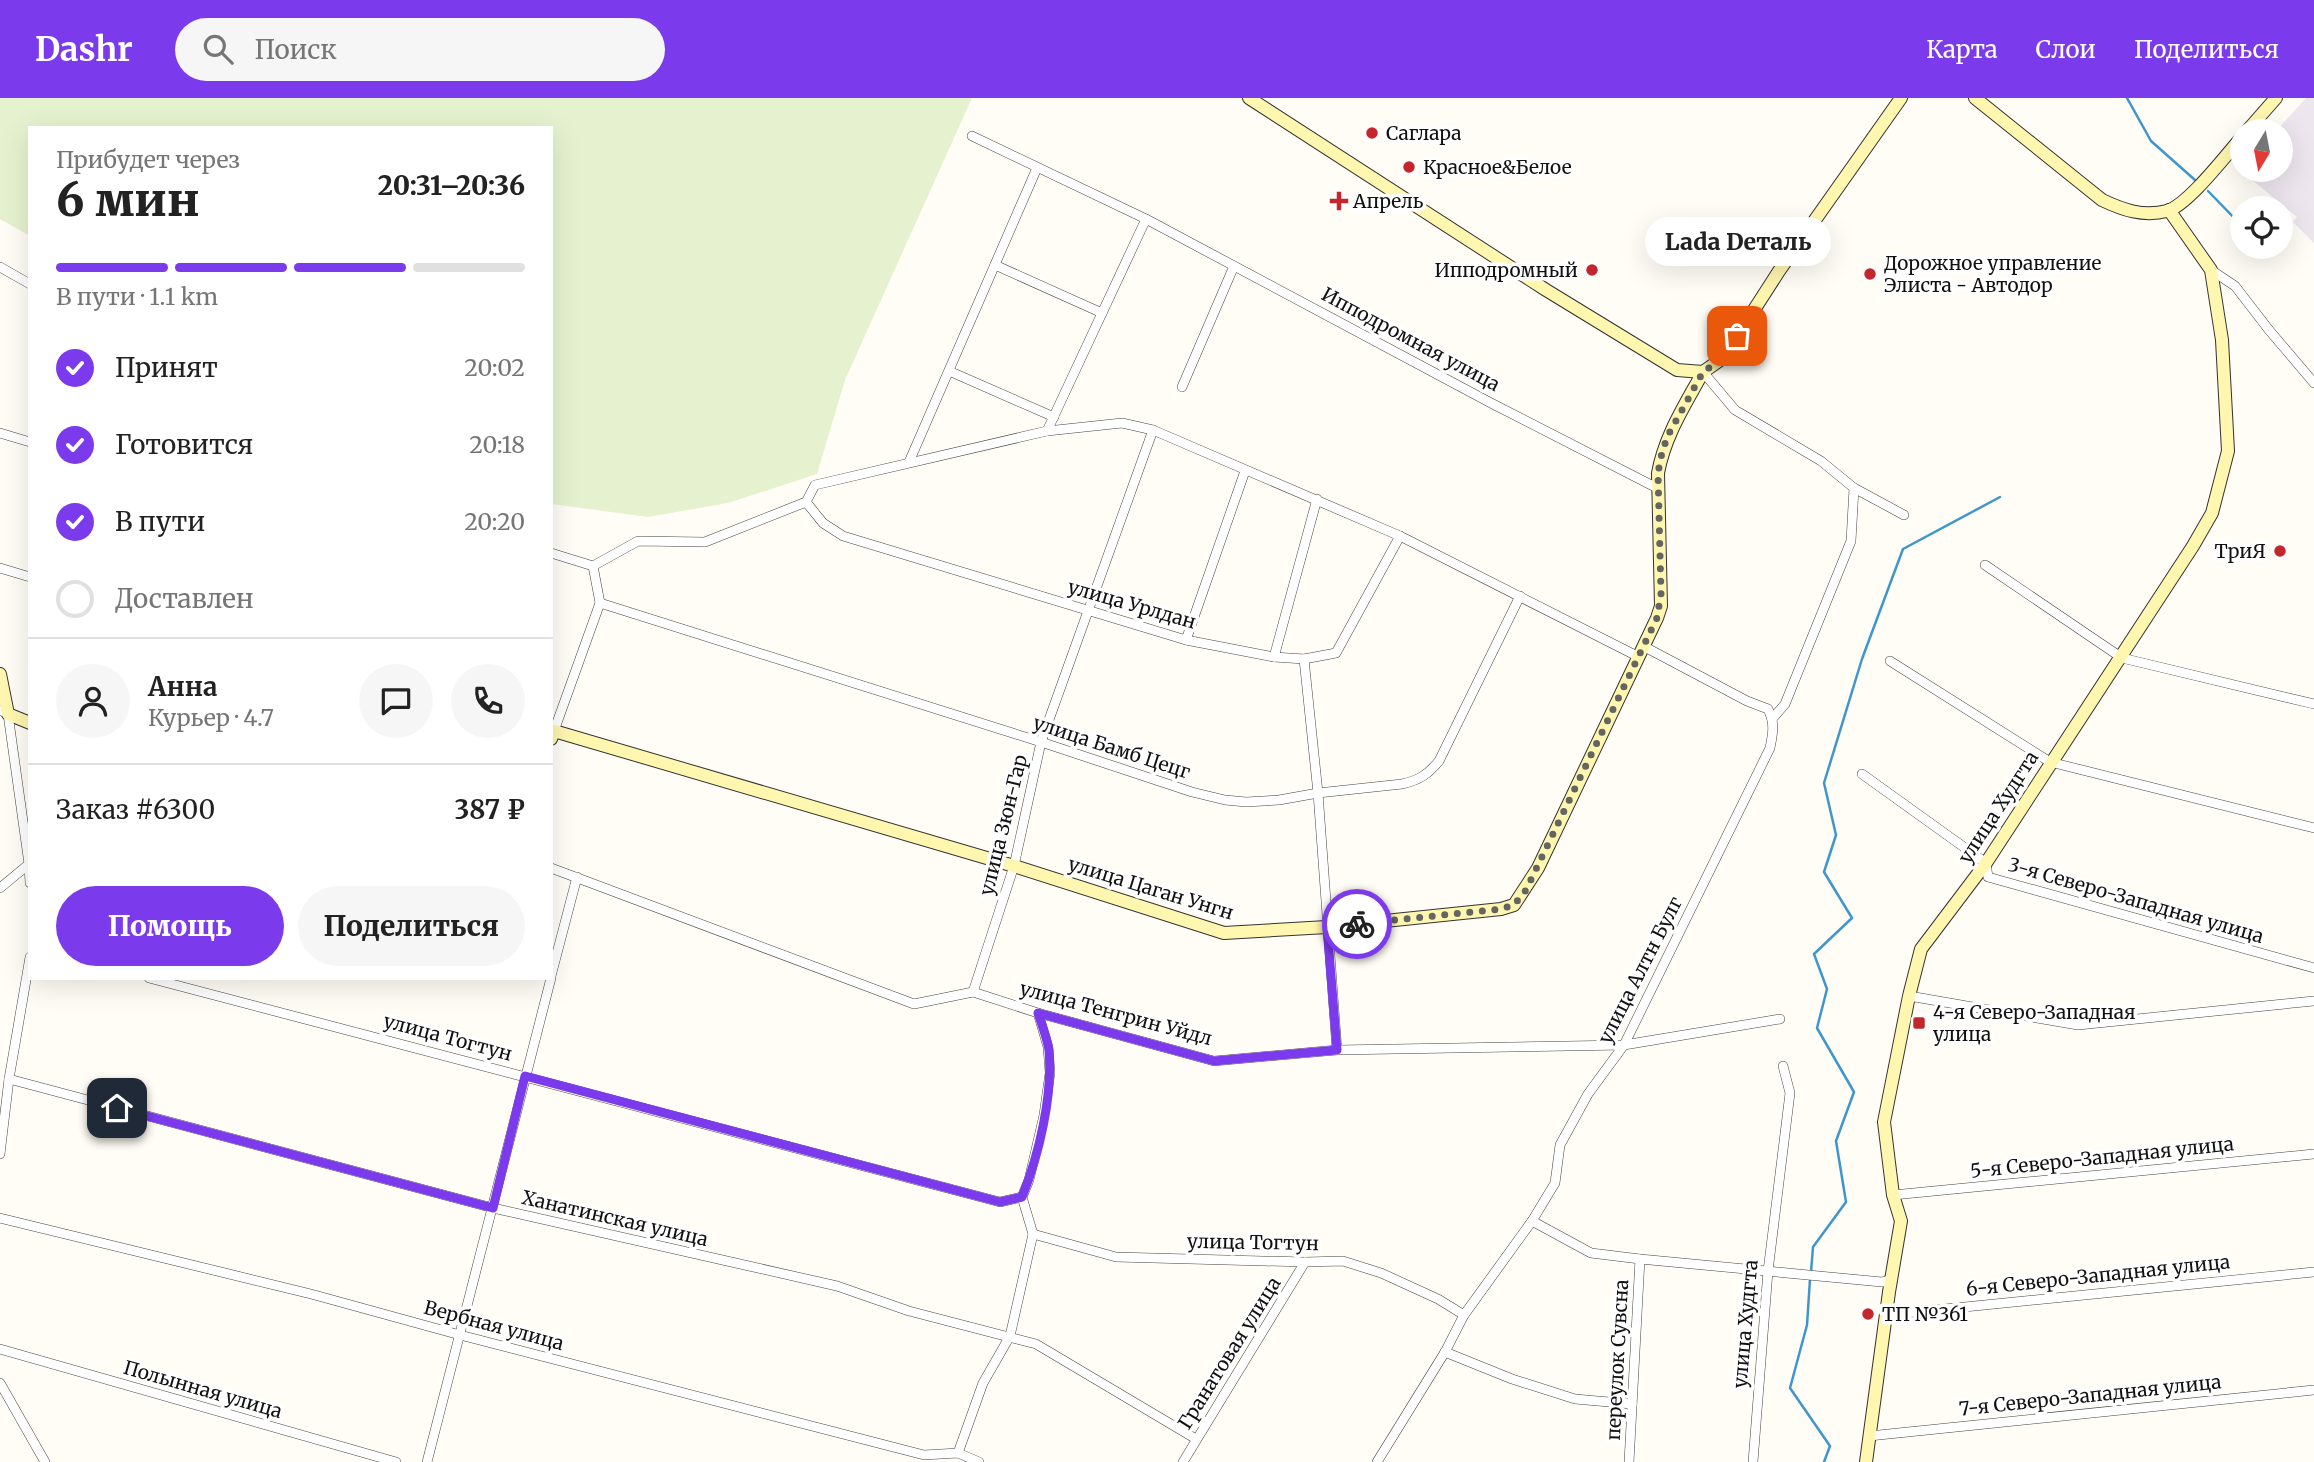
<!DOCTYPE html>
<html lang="ru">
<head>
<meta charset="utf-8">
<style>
	:root { --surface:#fff; --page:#f6f6f6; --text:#222; --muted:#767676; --line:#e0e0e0; --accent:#7c3aed }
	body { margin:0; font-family:Merriweather,serif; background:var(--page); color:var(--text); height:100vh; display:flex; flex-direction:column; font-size:26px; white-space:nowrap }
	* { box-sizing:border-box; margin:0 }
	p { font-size:23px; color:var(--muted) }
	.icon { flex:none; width:38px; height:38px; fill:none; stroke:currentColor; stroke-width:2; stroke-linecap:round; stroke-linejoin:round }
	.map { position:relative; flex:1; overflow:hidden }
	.sheet { position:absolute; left:28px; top:28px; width:525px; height:854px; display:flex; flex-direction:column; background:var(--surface); border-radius:0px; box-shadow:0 7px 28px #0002 }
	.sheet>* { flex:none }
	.needle { width:46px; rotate:190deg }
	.controls { position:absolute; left:2230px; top:21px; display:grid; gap:14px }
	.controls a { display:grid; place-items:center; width:63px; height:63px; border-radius:50%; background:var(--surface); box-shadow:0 7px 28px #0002; font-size:35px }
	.pin { position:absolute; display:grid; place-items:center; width:60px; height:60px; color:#fff; margin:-30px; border-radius:14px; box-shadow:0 4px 10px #0006 }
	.courier { position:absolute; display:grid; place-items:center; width:70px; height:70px; margin:-35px; border:5px solid #7c3aed; border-radius:50%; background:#fff; color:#222; box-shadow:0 2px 9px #0007 }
	.bubble { position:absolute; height:49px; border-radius:24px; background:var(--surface); box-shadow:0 7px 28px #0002; font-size:23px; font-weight:800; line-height:49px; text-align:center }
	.overview em { font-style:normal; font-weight:800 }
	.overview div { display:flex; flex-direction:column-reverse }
	.overview { display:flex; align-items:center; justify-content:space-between; height:119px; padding:0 28px }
	h1 { font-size:46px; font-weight:800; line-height:52px }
	.bar { display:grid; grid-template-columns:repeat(4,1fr); gap:10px 7px; align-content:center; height:84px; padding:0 28px }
	.bar i { height:9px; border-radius:5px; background:var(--line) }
	.bar .selected { background:var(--accent) }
	.bar p { grid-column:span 4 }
	.line { display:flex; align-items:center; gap:18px; padding:0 28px; border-top:2px solid var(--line) }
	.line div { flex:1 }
	.round { display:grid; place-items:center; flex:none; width:74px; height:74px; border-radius:37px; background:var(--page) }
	ol { padding:0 28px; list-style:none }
	li { display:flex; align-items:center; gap:21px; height:77px }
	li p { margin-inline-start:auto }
	li .icon { padding:7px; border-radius:50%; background:var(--accent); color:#fff; stroke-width:4 }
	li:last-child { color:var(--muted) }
	li i { width:38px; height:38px; border:4px solid var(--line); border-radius:50% }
	.button { display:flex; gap:14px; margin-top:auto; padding:14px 28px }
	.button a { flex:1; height:80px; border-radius:42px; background:var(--accent); color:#fff; font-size:28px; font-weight:800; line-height:80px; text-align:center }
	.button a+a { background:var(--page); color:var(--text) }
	header { display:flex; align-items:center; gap:42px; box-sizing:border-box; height:98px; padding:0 35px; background:var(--accent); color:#fff }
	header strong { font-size:33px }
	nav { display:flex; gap:38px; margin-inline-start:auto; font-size:24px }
	.search { width:490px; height:63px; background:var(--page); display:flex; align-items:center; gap:18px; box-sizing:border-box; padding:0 24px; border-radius:38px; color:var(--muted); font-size:26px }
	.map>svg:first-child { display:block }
</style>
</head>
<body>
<header>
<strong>Dashr</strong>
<div class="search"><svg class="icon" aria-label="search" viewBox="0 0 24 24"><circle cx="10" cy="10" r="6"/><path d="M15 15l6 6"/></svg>Поиск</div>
<nav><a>Карта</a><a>Слои</a><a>Поделиться</a></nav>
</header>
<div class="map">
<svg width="2314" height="1364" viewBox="0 0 2314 1364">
	<rect width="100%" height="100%" fill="#fffdf5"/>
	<polygon fill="#eee6ef" points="2306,0 2314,0 2314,145 2293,124 2297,119 2241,73 2280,72 2280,33 2276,33"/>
	<polygon fill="#e6f2cf" points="0,0 972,0 845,282 817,376 728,405 648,419 551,406 551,30 30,30 30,138 0,121"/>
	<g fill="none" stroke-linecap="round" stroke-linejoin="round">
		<g stroke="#3f96cf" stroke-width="2.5">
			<polyline points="2127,0 2151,43 2195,82"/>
			<polyline points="2208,93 2242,128"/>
			<polyline points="2260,149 2262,151"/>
			<polyline points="1811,1174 1813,1149 1846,1104 1836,1043 1854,994 1817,930 1827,891 1814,856 1852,820 1824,774 1836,737 1824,685 1862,561 1903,451 2000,399"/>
			<polyline points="1810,1181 1807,1227 1790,1290 1830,1348 1824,1364"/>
		</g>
		<g stroke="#444" stroke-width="10">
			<g id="street">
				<polyline points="972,38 1146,121 1491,305 1659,391"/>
				<polyline points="995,167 1102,215"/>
				<polyline points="0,169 30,186"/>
				<polyline points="2211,172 2235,188 2269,232 2314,285"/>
				<polyline points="949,273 1054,319"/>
				<polyline points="1703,274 1735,312 1821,363 1854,390 1851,443 1785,606 1772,621"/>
				<polyline points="1182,289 1234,168"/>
				<polyline points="1047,333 1146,121"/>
				<polyline points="0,335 30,344"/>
				<polyline points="909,364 1037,70"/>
				<polyline points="1854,390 1904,417"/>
				<polyline points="806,404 823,425 843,438 1186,542 1274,559 1304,561 1336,555 1400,438"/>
				<polyline points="551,455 593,468"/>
				<polyline points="1985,467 2122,560 2314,606"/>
				<polyline points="593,468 638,443 705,444 806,404 815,387 1047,333 1122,325 1153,332 1400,438 1637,558"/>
				<polyline points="0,470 30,479"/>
				<path d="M600 505 1041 644 1192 694 1225 702 1246 704 1279 702 1318 695 1402 686C1420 682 1428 676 1439 663L1520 498"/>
				<polyline points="1186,542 1245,373"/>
				<polyline points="1274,559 1317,401"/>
				<polyline points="1304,561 1318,695 1337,952"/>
				<polyline points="1890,563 2050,664 2314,730"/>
				<polyline points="0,612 8,616 29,766 30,785"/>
				<polyline points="554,633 600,505 593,468"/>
				<polyline points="1862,676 1986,765 1988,779 2314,870"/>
				<polyline points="551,770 914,906 973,894 1038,915 1214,963 1337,952 1624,947 1780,921"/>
				<polyline points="0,790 29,766"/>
				<polyline points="551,878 577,779"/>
				<polyline points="149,880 1000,1104 1022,1099"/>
				<polyline points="973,894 1014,768 1041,644 1153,332"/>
				<polyline points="1909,898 2078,927 2314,903"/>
				<polyline points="9,981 493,1110 837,1188 909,1213 1036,1246 1196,1341"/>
				<polyline points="0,1056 9,981 30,859"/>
				<polyline points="1893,1097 2314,1056"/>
				<polyline points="0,1120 311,1196 460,1237 924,1357 958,1355 979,1364"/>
				<polyline points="1532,1123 1591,1155 1640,1161 1882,1184 1891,1182"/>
				<polyline points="1033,1136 1116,1159 1305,1164 1343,1163 1381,1175 1438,1201 1464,1217"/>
				<polyline points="1885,1217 2314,1174"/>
				<polyline points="0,1251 396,1364"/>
				<polyline points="1445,1254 1512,1281 1575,1301 1632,1306"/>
				<polyline points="0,1285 45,1364"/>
				<polyline points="1869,1338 2314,1292"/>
				<polyline points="958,1355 983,1285 1010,1238 1033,1136 1022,1099 1029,1082 1044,1017 1050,975 1048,949 1038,915"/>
				<polyline points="427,1364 551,880"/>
				<polyline points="1183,1364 1305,1164"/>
				<path d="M1377 1364 1445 1254 1464 1217 1532 1123 1555 1085 1560 1047 1588 996 1624 947 1770 650C1773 635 1775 625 1768 611L1747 603 1643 548"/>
				<polyline points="1629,1364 1640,1161"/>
				<polyline points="1753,1364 1768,1173 1790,995 1783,968"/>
			</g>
		</g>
		<g stroke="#333" stroke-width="14">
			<g id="secondary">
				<polyline points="1249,0 1546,192 1677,272 1703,274 1723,260 1779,173 1901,0"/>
				<path d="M1975 0 2102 102C2123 112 2143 119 2167 113 2188 107 2226 57 2242 39"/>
				<polyline points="2247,33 2276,0"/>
				<polyline points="0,576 8,616 30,625"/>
				<path d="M551 641 554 633 1014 768 1224 835 1327 829 1501 811 1514 807 1538 770 1657 520 1661 508 1658 375C1665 337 1685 307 1703 274"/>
				<polyline points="1866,1364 1889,1194 1901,1123 1893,1097 1884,1024 1909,898 1921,851 1986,765 2193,448 2212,415 2228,353 2222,242 2211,172 2169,112"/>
			</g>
		</g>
		<use href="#street" stroke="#fff" stroke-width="9"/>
		<use href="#secondary" stroke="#fff6b0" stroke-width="12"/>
	</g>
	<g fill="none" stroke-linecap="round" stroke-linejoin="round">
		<polyline stroke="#646461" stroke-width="7" stroke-dasharray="0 12.6" points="1357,826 1501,811 1514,807 1526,792 1657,520 1661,496 1658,375 1661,359 1667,339 1703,274 1723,260 1737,238"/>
		<path stroke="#7c3aed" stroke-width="9" d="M117 1010 493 1110 525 978 1000 1104 1022 1099C1039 1057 1053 997 1049 952 1047 940 1042 927 1038 915L1214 963 1337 952 1327 829 1357 826"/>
	</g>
	<g fill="#c4262e" stroke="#fff" stroke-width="2.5">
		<circle cx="1372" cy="35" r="7"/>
		<circle cx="1409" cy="69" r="7"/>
		<path d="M1335.5 92.5h7v7h7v7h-7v7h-7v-7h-7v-7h7z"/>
		<circle cx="1592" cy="172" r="7"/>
		<circle cx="1870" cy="176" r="7"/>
		<circle cx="2280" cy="453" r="7"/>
		<rect x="1912" y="918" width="14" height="14" rx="3.5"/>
		<circle cx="1868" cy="1216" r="7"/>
	</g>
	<g text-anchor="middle" stroke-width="7" stroke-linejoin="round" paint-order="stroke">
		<g font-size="19" fill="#111" stroke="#fff" text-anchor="start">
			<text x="1386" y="42">Саглара</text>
			<text x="1423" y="76">Красное&amp;Белое</text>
			<text x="1353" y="110">Апрель</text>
			<text x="1884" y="172">Дорожное управление<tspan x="1884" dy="22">Элиста - Автодор</tspan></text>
			<text x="1578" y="179" text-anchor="end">Ипподромный</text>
			<text x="2266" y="460" text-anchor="end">ТриЯ</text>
			<text x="1933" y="921">4-я Северо-Западная<tspan x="1933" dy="22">улица</tspan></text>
			<text x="1882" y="1223">ТП №361</text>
		</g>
		<g font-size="19" fill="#111" stroke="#fff">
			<text transform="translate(1411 241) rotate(28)" y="7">Ипподромная улица</text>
			<text transform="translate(1132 506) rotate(16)" y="7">улица Урлдан</text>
			<text transform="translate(1112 649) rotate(18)" y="7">улица Бамб Цецг</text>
			<text transform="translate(1998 709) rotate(-57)" y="7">улица Худгта</text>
			<text transform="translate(1003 727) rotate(-76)" y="7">улица Зюн-Гар</text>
			<text transform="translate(1151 790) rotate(17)" y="7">улица Цаган Унгн</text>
			<text transform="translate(2136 802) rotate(16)" y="7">3-я Северо-Западная улица</text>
			<text transform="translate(1640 872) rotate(-63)" y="7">улица Алтн Булг</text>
			<text transform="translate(1116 915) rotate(15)" y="7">улица Тенгрин Уйдл</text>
			<text transform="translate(448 939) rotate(15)" y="7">улица Тогтун</text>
			<text transform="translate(2102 1059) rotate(-6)" y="7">5-я Северо-Западная улица</text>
			<text transform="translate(615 1120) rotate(13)" y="7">Ханатинская улица</text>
			<text transform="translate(1253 1144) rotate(1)" y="7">улица Тогтун</text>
			<text transform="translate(2098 1177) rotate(-6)" y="7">6-я Северо-Западная улица</text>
			<text transform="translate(1745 1226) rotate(-85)" y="7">улица Худгта</text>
			<text transform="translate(494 1227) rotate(15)" y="7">Вербная улица</text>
			<text transform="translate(1229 1255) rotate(-58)" y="7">Гранатовая улица</text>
			<text transform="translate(1617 1262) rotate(-87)" y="7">переулок Сувсна</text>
			<text transform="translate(203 1291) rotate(16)" y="7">Полынная улица</text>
			<text transform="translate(2090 1297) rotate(-6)" y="7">7-я Северо-Западная улица</text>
		</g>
	</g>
</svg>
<div class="controls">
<a><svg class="needle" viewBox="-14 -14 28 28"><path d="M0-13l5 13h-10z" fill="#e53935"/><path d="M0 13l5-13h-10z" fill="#767676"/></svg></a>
<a><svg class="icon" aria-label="locate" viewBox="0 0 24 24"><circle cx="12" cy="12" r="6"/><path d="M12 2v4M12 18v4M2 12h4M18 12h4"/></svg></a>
</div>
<div class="pin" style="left:1737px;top:238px;background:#ea580c"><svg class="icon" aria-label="bag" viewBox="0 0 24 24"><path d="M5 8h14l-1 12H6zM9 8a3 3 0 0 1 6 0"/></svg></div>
<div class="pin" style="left:117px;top:1010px;background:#1f2937"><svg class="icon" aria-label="home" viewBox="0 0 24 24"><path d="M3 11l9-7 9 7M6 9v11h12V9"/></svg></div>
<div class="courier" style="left:1357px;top:826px"><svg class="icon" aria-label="bike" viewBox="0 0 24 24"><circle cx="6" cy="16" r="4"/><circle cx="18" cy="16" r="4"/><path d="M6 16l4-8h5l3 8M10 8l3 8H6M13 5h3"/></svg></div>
<div class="bubble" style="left:1645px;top:119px;width:186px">Lada Dеталь</div>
<section class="sheet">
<div class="overview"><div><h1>6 мин</h1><p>Прибудет через</p></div><em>20:31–20:36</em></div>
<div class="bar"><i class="selected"></i><i class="selected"></i><i class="selected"></i><i></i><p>В пути · 1.1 km</p></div>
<ol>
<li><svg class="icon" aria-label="check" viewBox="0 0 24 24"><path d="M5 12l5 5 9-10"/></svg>Принят<p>20:02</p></li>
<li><svg class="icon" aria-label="check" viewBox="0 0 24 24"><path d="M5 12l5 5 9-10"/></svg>Готовится<p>20:18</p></li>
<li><svg class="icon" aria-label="check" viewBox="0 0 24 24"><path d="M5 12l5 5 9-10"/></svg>В пути<p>20:20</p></li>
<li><i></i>Доставлен</li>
</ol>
<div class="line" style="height:126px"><a class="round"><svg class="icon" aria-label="person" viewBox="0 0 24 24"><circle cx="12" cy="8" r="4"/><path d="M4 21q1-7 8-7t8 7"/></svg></a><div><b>Анна</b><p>Курьер · 4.7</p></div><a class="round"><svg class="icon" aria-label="chat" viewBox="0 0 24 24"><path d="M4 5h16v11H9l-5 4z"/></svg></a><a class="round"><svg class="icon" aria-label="phone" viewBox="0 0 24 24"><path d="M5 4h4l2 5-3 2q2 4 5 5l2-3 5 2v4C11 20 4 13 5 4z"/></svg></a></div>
<div class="line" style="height:91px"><div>Заказ #6300</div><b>387 ₽</b></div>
<div class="button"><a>Помощь</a><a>Поделиться</a></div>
</section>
</div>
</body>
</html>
